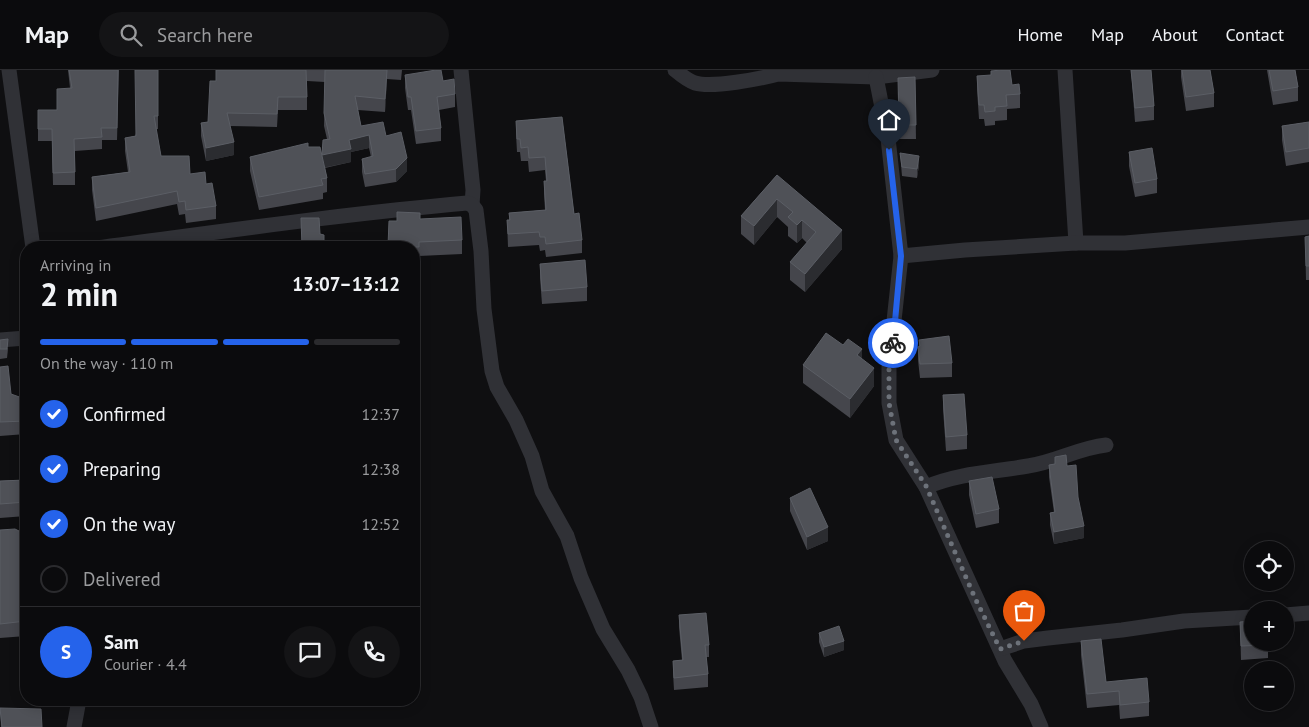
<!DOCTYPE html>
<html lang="en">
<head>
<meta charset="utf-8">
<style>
	:root { --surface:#0b0b0d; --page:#141416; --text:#f1f3f6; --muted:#9a9b9d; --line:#2b2b2e; --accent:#2563eb }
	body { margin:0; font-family:"PT Sans",sans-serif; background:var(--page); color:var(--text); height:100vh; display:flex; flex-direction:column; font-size:19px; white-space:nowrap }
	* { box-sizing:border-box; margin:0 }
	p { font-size:16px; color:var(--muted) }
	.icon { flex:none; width:28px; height:28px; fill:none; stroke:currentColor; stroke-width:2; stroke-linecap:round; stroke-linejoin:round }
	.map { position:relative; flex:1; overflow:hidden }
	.drawer { position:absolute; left:20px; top:171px; width:400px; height:465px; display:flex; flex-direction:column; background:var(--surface); border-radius:20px; box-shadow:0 2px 12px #0003,0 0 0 1px var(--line) }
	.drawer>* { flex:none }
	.fabs { position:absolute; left:1244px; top:471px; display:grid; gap:10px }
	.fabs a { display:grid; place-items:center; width:50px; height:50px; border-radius:50%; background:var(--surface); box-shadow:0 2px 12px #0003,0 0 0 1px var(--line); font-size:25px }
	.pin { position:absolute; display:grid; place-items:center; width:42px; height:42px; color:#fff; margin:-51px -21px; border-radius:50% 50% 50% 0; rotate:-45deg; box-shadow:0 0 5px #0007 }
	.pin .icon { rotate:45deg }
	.courier { position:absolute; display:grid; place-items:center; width:50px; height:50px; margin:-25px; border:4px solid #2563eb; border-radius:50%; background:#fff; color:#222; box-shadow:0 1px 6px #0007 }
	.summary em { font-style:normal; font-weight:800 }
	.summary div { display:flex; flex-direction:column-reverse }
	.summary { display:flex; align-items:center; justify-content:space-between; height:85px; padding:0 20px }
	h1 { font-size:32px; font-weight:800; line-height:38px }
	.bar { display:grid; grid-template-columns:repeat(4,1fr); gap:8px 5px; align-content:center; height:60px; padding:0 20px }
	.bar i { height:6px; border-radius:4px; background:var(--line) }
	.bar .selected { background:var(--accent) }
	.bar p { grid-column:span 4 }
	.line { display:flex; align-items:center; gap:12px; padding:0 20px; border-top:1px solid var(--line) }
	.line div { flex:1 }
	.round { display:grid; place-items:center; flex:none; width:52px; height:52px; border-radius:26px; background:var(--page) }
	ol { padding:0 20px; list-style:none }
	li { display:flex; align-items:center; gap:15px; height:55px }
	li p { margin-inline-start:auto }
	li .icon { padding:5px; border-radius:50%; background:var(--accent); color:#fff; stroke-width:4 }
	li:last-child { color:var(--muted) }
	li i { width:28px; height:28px; border:2px solid var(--line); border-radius:50% }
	header { display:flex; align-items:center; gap:30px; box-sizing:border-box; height:70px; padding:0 25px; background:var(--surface); border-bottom:1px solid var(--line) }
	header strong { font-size:24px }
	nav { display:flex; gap:28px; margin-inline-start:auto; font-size:18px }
	.search { width:350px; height:45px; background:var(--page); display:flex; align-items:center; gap:12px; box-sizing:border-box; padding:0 18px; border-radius:28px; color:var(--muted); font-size:19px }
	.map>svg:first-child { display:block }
</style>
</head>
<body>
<header>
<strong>Map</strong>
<div class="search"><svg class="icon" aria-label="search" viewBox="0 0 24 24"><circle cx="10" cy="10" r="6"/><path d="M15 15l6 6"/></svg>Search here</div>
<nav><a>Home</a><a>Map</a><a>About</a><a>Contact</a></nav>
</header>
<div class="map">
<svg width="1309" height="657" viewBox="0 0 1309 657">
	<rect width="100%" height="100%" fill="#0f0f11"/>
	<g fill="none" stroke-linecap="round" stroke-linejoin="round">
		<g stroke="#303136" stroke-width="15">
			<polyline points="9,0 33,178"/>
			<polyline points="461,0 473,120 472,135"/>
			<path d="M675 0C681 5 688 11 695 13 712 18 760 9 778 4L876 7 932 0"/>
			<polyline points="1065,0 1076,173"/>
			<polyline points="876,7 888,68 901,186 965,180 1076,173 1125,173 1309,157"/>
			<path d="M96 178C219 162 342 144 467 133L472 135 476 140 481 181 484 239 492 301 497 317 516 350 532 386 542 421 567 466 581 508 603 559 628 600 641 627 651 657"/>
			<polyline points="901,186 889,297 889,333 896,370 926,417 1005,591 1031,634 1041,657"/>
			<polyline points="0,270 26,268"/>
			<path d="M926 417C959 403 994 402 1028 396 1056 392 1078 378 1106 375"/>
			<polyline points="1285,545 1309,543"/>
			<polyline points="1000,579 1024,571 1048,568 1122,560 1184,551 1252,547"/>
			<polyline points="74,657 79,630"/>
		</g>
	</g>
	<g fill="#45464c">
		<polygon points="68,0 119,0 117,70 102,70 102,79 75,81 75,115 53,115 52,71 38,71 38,40 57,40 70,18"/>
		<polygon points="158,0 158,59 156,59 161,86 206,114 216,136 216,149 186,153 185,144 179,145 177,134 96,151 92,120 92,107 128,102 125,81 125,68 135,66"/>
		<polygon points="216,0 402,0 401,10 387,9 385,42 358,40 361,56 386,66 407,101 396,112 365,117 362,102 362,89 371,87 369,78 351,82 351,92 325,98 327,108 327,122 323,123 323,129 259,140 250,101 250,87 308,77 322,87 327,69 324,56 325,12 307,11 307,40 278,40 277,57 230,56 234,85 206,91 201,66 201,53 208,52 216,11"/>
		<polygon points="1131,0 1151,0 1154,36 1154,50 1135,52"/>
		<polygon points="1181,0 1210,0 1214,23 1214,37 1186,41 1181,7"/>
		<polygon points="1267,0 1295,0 1298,17 1298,31 1273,35"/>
		<polygon points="405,5 443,11 455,24 455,37 439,40 441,58 441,71 416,74 411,40 408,40 405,18"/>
		<polygon points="977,6 1012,15 1020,24 1020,38 1007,39 1007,50 995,51 995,55 985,56 984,49 979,49 977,20"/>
		<polygon points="915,7 916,69 899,69 898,22"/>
		<polygon points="562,47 574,144 582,170 582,183 546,187 545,180 540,181 539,175 508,177 507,150 509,150 509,143 545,140 544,124 544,111 546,111 545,100 529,102 528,91 521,91 520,82 517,82 516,64 516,51"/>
		<polygon points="1309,52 1309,92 1286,96 1282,70 1282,56"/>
		<polygon points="1129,82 1157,109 1157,123 1135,127 1129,96"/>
		<polygon points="900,83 919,95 917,108 902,106"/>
		<polygon points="777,105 842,179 805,222 790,210 790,192 807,173 802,168 797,173 788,166 788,157 777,147 754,175 741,164 741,146"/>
		<polygon points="420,149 462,170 462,184 419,186 419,191 414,191 414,178 388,178 389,151 397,151"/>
		<polygon points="1309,166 1309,210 1306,210 1305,167"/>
		<polygon points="540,194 587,217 587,231 542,234 540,208"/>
		<polygon points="0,270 8,279 7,288 0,289"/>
		<polygon points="919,270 952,293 952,307 920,308 918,290 918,277 919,276"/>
		<polygon points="862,289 874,316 850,348 803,313 803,295"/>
		<polygon points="0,297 11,324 26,351 26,364 0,366"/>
		<polygon points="943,325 967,365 967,379 946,381 943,339"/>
		<polygon points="1055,387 1067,396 1084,468 1054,474 1050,455 1050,443 1054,442 1049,407 1049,395 1055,394"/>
		<polygon points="26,410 26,446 0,448 0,411"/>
		<polygon points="969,411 999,439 999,453 976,458 969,425"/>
		<polygon points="790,428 828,471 807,480 790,441"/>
		<polygon points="0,460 25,484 25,486 26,486 26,566 0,568"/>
		<polygon points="679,545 709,575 709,587 706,587 708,604 708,617 674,620 673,603 673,591 682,590 679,557"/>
		<polygon points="1240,552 1268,572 1268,588 1241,590"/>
		<polygon points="819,563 844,580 824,587 819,572"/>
		<polygon points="1081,571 1106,612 1149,632 1149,646 1120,649 1119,635 1087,638 1081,585"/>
		<polygon points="0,638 42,657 1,657"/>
	</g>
	<g fill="#2b2c30">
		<polygon points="387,0 387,9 385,42 385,29"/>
		<polygon points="369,65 369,78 351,82 351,92 322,98 322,85 349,70"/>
		<polygon points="234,72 234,85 206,91 206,78"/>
		<polygon points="919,86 919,95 917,108 917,99"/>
		<polygon points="407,88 407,101 396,112 396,99"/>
		<polygon points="777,129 777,147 754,175 754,156"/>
		<polygon points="802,150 802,168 797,173 797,155"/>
		<polygon points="842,160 842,179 805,222 805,204"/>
		<polygon points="862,279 862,297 857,285"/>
		<polygon points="874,298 874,316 850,348 850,329"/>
		<polygon points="1084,456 1084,468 1054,474 1054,462"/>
		<polygon points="828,457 828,471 807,480 807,467"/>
		<polygon points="25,469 25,484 20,501 20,486"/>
		<polygon points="26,520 26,535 19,523"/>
		<polygon points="844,571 844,580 824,587 824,577"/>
	</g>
	<g fill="#4f5157" stroke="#5b5e65">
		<polygon points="69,0 118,0 117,58 101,58 102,67 74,69 75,102 53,103 52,59 38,59 38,40 57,40 57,19 72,18"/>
		<polygon points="135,0 158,0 158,46 154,46 161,86 189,86 190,104 205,102 206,114 212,113 216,136 186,140 185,131 179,132 177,121 96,138 92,107 130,102 125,68 136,66"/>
		<polygon points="216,0 306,0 307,27 278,27 277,44 227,43 234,72 206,78 201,53 208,52 210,11 216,11"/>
		<polygon points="325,0 387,0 385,29 355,26 361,56 383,52 386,66 401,62 407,88 396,99 365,104 362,89 373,86 369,65 349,70 351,79 322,85 323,70 330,69 324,43"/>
		<polygon points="436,0 441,0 443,11 454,9 455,24 437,27 441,58 416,61 411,27 408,27 405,5"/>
		<polygon points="1001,0 1010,0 1012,15 1019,14 1020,24 1006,25 1007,36 995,37 995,41 985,42 984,35 979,35 977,6 991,5 991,1"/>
		<polygon points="1131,0 1151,0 1154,36 1135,38"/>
		<polygon points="1182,0 1210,0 1214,23 1186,27"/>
		<polygon points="1269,0 1295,0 1298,17 1273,21"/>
		<polygon points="915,7 916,55 899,55 898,8"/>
		<polygon points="562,47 574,144 579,143 582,170 546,174 545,167 540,167 539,162 508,164 507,150 510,150 509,143 546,140 544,111 547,111 545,87 529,88 528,77 521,78 520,69 517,69 516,51"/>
		<polygon points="1309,52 1309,78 1286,82 1282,56"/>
		<polygon points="308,73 308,77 320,77 327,108 321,109 323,115 259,127 250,87"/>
		<polygon points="1152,78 1157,109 1135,113 1129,82"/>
		<polygon points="900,83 919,86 917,99 902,97"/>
		<polygon points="777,105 842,160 805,204 790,192 816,162 802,150 797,155 788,147 793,142 777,129 754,156 741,146"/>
		<polygon points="397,142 420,143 420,149 461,147 462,170 419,172 419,177 388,176 389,151 397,151"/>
		<polygon points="301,148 319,148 320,164 324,165 324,178 302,178"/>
		<polygon points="1309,166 1309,196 1306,196 1305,167"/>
		<polygon points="96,173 118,175 118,178 96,178"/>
		<polygon points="585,190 587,217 542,221 540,194"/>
		<polygon points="826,263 843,275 848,269 862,279 857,285 874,298 850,329 803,295"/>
		<polygon points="949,266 952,293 920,294 918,277 920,276 919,270"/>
		<polygon points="8,269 7,279 0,279 0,270"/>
		<polygon points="8,296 11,324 25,329 26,351 0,352 0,297"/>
		<polygon points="964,324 967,365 946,367 943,325"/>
		<polygon points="1066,385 1067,396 1076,395 1078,427 1084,456 1054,462 1050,443 1055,442 1049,395 1055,394 1055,387"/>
		<polygon points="992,407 999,439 976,444 969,411"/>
		<polygon points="26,410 26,432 0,434 0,411"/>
		<polygon points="810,418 828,457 807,467 790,428"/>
		<polygon points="15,459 23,463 25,469 20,486 26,486 26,520 19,523 26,524 26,551 0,554 0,460"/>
		<polygon points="706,543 709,575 705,575 708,604 674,608 673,591 683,590 679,545"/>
		<polygon points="1252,551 1252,572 1268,572 1268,575 1241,576 1240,552"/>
		<polygon points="839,556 844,571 824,577 819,563"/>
		<polygon points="1101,569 1106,612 1147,608 1149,632 1120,635 1119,621 1087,624 1081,571"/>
		<polygon points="0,638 41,639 42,657 2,657"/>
	</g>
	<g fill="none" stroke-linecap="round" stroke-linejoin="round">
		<polyline stroke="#6d727a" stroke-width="5" stroke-dasharray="0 9" points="893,273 889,297 889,333 896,370 926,416 975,528 1000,579 1024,571"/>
		<polyline stroke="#2563eb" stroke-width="6" points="889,80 901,186 893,273"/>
	</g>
</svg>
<div class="fabs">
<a><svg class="icon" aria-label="locate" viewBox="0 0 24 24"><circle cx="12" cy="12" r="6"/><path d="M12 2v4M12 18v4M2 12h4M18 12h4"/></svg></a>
<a>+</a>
<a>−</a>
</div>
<div class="pin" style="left:1024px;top:571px;background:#ea580c"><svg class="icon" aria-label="bag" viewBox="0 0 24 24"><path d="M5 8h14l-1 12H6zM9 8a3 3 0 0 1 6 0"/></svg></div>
<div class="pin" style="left:889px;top:80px;background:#1f2937"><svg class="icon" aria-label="home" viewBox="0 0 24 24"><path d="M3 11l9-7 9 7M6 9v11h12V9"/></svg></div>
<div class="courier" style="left:893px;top:273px"><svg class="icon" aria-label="bike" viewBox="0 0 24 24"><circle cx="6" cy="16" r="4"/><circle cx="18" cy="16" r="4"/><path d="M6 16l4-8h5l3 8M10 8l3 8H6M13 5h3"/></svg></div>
<section class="drawer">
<div class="summary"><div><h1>2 min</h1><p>Arriving in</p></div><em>13:07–13:12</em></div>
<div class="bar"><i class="selected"></i><i class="selected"></i><i class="selected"></i><i></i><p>On the way · 110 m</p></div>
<ol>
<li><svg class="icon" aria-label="check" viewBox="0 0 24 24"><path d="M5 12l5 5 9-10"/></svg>Confirmed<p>12:37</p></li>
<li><svg class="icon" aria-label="check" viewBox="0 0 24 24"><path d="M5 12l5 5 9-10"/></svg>Preparing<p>12:38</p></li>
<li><svg class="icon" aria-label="check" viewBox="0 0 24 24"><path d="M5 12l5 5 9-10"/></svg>On the way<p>12:52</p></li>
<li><i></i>Delivered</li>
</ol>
<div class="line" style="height:90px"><b class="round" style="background:var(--accent);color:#fff">S</b><div><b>Sam</b><p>Courier · 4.4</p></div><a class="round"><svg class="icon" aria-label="chat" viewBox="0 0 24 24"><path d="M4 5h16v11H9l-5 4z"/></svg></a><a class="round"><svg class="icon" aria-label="phone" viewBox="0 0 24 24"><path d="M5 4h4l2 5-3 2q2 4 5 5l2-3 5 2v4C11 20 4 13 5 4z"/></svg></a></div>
</section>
</div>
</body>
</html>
